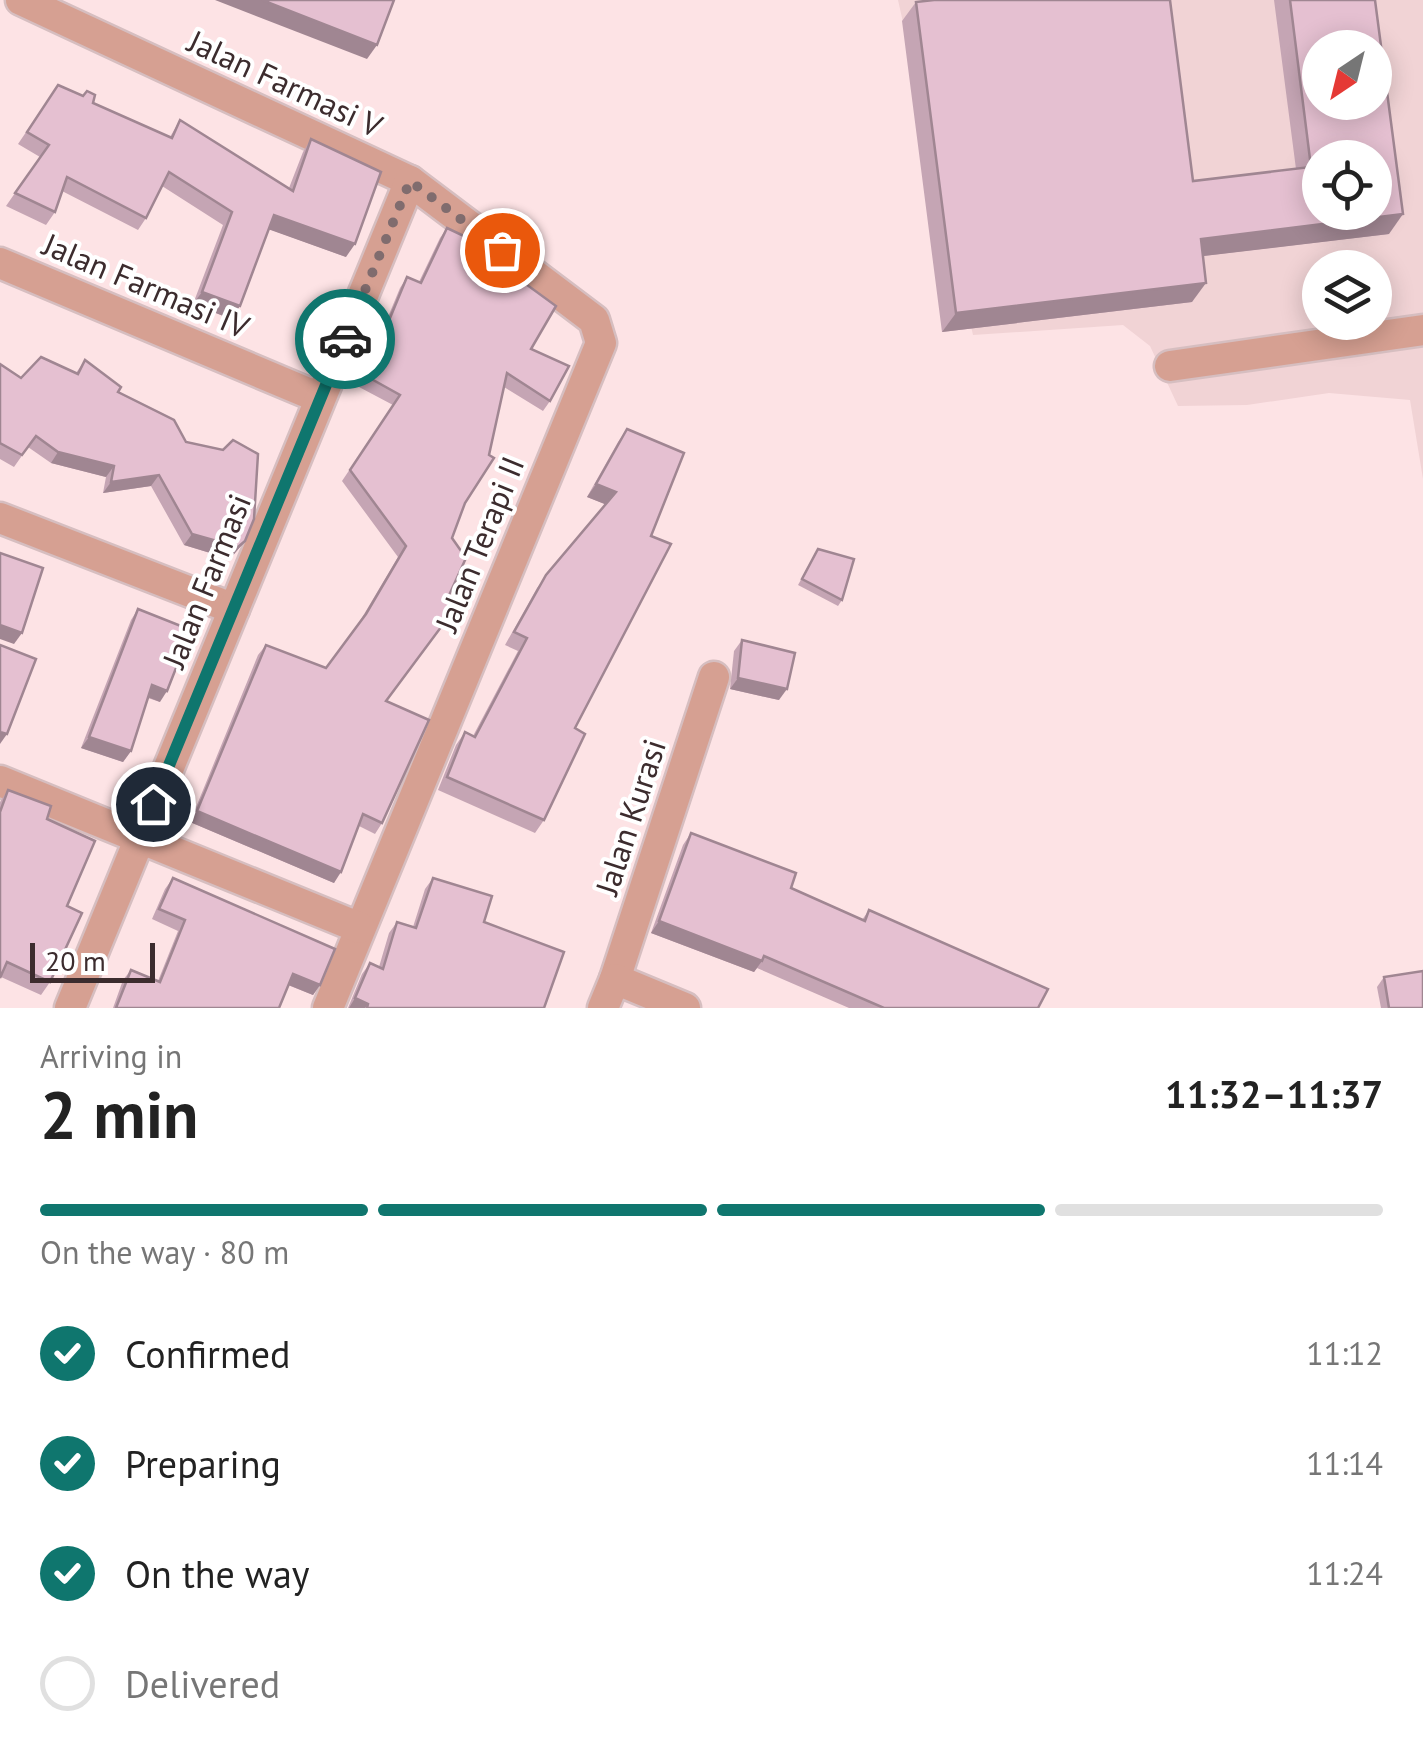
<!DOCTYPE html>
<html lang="en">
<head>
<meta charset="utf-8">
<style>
	:root { --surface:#fff; --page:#f2f2f2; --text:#222; --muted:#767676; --line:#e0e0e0; --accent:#0f766e }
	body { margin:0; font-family:"PT Sans",sans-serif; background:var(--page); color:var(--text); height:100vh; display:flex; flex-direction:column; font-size:38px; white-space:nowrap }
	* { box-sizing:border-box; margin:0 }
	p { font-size:32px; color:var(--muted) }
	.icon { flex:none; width:55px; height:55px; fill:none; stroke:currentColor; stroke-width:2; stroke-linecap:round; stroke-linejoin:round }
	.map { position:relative; height:1008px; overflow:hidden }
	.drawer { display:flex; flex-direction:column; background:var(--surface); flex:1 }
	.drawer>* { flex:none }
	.needle { width:65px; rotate:215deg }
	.tools { position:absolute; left:1302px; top:30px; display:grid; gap:20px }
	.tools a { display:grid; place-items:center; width:90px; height:90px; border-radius:50%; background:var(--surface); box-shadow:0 5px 25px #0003; font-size:50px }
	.scale { position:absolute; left:30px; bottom:25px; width:125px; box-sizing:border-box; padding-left:10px; border:5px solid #3c2c2e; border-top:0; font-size:28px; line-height:35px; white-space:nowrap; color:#3c2c2e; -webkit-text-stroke:8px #fff; paint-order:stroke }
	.pin { position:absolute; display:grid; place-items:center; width:85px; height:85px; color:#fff; margin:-42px; border:5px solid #fff; border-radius:50%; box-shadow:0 2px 10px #0007 }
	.courier { position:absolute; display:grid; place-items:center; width:100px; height:100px; margin:-50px; border:8px solid #0f766e; border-radius:50%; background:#fff; color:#222; box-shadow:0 2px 12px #0007 }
	.overview em { font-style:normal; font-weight:700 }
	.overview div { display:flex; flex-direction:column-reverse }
	.overview { display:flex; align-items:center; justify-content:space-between; height:170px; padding:0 40px }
	h1 { font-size:65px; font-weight:700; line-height:75px }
	.bar { display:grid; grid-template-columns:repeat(4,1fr); gap:15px 10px; align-content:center; height:120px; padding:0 40px }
	.bar i { height:12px; border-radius:8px; background:var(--line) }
	.bar .active { background:var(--accent) }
	.bar p { grid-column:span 4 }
	ol { padding:0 40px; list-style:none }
	li { display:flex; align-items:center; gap:30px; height:110px }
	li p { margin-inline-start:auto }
	li .icon { padding:10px; border-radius:50%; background:var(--accent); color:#fff; stroke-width:4 }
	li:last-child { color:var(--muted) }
	li i { width:55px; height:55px; border:5px solid var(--line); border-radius:50% }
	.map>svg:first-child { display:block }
</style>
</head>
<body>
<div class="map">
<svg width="1423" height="1008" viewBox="0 0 1423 1008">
	<rect width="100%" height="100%" fill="#fde3e5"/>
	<path fill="#f1d3d5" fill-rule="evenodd" d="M898 0H1423V479L1410 400 1329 393 1247 405 1178 406 1150 346 1123 325 973 335ZM1320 48H1375V102H1320ZM1320 158H1375V212H1320ZM1320 268H1375V322H1320Z"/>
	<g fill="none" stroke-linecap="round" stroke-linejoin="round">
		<g stroke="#d6bec0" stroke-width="35">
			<g id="minor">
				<polyline points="21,0 410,181 594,320 601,343 328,1008"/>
				<polyline points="0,263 320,398"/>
				<polyline points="1170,366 1423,330"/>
				<polyline points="0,518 234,609"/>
				<polyline points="0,781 360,928"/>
				<polyline points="615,979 714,677"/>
				<polyline points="70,1008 410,181"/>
				<polyline points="603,1008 615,979 685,1008"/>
			</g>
		</g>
		<use href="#minor" stroke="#d6a092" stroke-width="30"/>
	</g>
	<g fill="#c5a5b4">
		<polygon points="1274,0 1375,0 1389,234 1203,256 1192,302 942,332 902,21 916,2 1193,181 1296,169"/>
		<polygon points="58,85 93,103 170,137 180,120 289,188 303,152 311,139 346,257 269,229 240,306 231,319 193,304 223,225 162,186 146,218 138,230 62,191 55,212 46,225 6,206 40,157 18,144"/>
		<polygon points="447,228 482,252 531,349 550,401 543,411 504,387 465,503 386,701 382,823 375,834 359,826 334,883 190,822 258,655 266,645 326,668 360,621 398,557 342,481 393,405 359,387 400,288 407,277 419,282 440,238"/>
		<polygon points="85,360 118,392 186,442 245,541 230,559 184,545 151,486 103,493 106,477 51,463 28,447 14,467 0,459 0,364 21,378 76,373"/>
		<polygon points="627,429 575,728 544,820 535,833 438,790 456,745 465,732 473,736 518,651 505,645 537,588 605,504 587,497 618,442"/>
		<polygon points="818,549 842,600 838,606 798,585"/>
		<polygon points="138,609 160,702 148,698 131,751 123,762 81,748 131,620"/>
		<polygon points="742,640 779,700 730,689 734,651"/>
		<polygon points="8,790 47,819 67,906 50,982 41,995 1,977 0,978 0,802"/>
		<polygon points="691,833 791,888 862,920 869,910 1038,1008 849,1008 757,968 754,972 651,933 683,845"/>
		<polygon points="173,878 320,985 313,995 288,985 279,1008 113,1008 123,980 131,970 158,981 178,931 152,919 165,889"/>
		<polygon points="433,878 484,922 544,1008 348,1008 362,974 370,963 379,967 389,933 397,922 413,927 425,889"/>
		<polygon points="1384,977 1423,1008 1381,1008 1377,987"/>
	</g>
	<g fill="#a08692">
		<polygon points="215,0 262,0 377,45 367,59"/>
		<polygon points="1403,214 1389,234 1187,258 1201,239"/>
		<polygon points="274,215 355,244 346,257 265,228"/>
		<polygon points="1206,283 1192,302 942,332 956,313"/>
		<polygon points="202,292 240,306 231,319 193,304"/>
		<polygon points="58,452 114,466 106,477 51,463"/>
		<polygon points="159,475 151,486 103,493 111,482"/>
		<polygon points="596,484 616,492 607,505 587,497"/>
		<polygon points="192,534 245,541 230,559 184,545"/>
		<polygon points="0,625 22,633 14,644 0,639"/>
		<polygon points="738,678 787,689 779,700 730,689"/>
		<polygon points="152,685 167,691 160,702 145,696"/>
		<polygon points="0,732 7,734 0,744"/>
		<polygon points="89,737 131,751 123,762 81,748"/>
		<polygon points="197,811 341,872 334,883 190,822"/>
		<polygon points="659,921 762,961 754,972 651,933"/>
		<polygon points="293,974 320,985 313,995 286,984"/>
		<polygon points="355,998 368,1004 365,1008 349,1008"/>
	</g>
	<g fill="#e5c0d1" stroke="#a08692" stroke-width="2.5" fill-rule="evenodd">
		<polygon points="262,0 394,0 377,45"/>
		<path d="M934 0H1170L1193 181 1311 167 1290 0H1375L1403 214 1201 239 1206 283 956 313 916 2ZM1320 48H1375V102H1320ZM1320 158H1375V212H1320Z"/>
		<polygon points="58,85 83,96 87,91 95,95 93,103 172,138 180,120 293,191 311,139 381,172 355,244 274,215 240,306 202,292 232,212 169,172 146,218 67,177 55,212 15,193 49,145 27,132"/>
		<polygon points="447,228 485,246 482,252 556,306 531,349 569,366 550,401 507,373 489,455 494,458 465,503 452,538 466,558 446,602 456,607 386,701 429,720 382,823 363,814 341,872 197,811 266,645 326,668 366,614 406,546 350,470 400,395 366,376 407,277 421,283"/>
		<polygon points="41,357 78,374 85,360 121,387 118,392 174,420 186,442 223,450 233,440 258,454 254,519 245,541 238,547 192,534 159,475 111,482 114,466 58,452 36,436 22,455 0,443 0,364 21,378"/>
		<polygon points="627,429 684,453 651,536 671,544 575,728 585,734 544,820 447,777 465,732 475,737 527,638 514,632 546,575 616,492 596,484"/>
		<polygon points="818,549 854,559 842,600 802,579"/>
		<polygon points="0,553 43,568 22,633 0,625"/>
		<polygon points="138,609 191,630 167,691 152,685 131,751 89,737"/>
		<polygon points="742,640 795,653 787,689 738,678"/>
		<polygon points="0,645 36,659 7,734 0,732"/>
		<polygon points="8,790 51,806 47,819 95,841 67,906 82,913 50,982 7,962 0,978 0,812"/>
		<polygon points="691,833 796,873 791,888 865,921 869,910 1048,989 1038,1008 884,1008 764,956 762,961 659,921"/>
		<polygon points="173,878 335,949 320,985 293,974 279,1008 116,1008 131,970 160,982 185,920 159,909"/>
		<polygon points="433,878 492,896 484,922 564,952 544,1008 367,1008 368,1004 355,998 370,963 383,969 397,922 416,928"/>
		<polygon points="1423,971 1423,1008 1389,1008 1384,977"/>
	</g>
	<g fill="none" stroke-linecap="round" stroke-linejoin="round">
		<polyline stroke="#806c6e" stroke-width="10" stroke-dasharray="0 18" points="345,339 410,181 502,250"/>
		<polyline stroke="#0f766e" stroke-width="12" points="153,804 345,339"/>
	</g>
	<g text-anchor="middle" stroke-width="8" stroke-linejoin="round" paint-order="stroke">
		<g font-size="32" fill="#3c2c2e" stroke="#fff">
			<text transform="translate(285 84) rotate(25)" y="11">Jalan Farmasi V</text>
			<text transform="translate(146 286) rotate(23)" y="11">Jalan Farmasi IV</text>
			<text transform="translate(480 544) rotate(-68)" y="11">Jalan Terapi II</text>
			<text transform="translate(207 581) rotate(-68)" y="11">Jalan Farmasi</text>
			<text transform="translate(631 817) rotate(-72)" y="11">Jalan Kurasi</text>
		</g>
	</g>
</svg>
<div class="tools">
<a><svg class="needle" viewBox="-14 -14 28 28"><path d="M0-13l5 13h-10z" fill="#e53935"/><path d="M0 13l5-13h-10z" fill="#767676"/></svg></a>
<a><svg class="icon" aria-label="locate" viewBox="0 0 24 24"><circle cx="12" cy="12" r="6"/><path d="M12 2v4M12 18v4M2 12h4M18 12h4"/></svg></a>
<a><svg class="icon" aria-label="layers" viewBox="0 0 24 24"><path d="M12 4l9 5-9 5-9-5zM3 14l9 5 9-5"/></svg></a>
</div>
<div class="scale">20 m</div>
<div class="pin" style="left:502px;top:250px;background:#ea580c"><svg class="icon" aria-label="bag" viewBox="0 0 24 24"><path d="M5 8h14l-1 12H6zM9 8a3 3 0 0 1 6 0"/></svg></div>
<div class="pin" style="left:153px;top:804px;background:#1f2937"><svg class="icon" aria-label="home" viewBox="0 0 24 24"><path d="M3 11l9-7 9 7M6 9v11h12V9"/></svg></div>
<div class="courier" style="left:345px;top:339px"><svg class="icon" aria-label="car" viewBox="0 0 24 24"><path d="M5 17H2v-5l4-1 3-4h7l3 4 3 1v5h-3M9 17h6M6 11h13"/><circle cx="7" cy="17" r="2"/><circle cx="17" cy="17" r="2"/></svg></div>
</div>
<section class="drawer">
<div class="overview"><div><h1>2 min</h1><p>Arriving in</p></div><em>11:32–11:37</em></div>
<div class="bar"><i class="active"></i><i class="active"></i><i class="active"></i><i></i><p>On the way · 80 m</p></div>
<ol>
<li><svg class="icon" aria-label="check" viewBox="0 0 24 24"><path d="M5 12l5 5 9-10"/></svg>Confirmed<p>11:12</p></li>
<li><svg class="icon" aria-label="check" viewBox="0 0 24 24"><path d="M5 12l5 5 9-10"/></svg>Preparing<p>11:14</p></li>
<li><svg class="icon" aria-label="check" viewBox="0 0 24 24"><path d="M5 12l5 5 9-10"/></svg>On the way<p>11:24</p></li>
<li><i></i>Delivered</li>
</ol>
</section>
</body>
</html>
